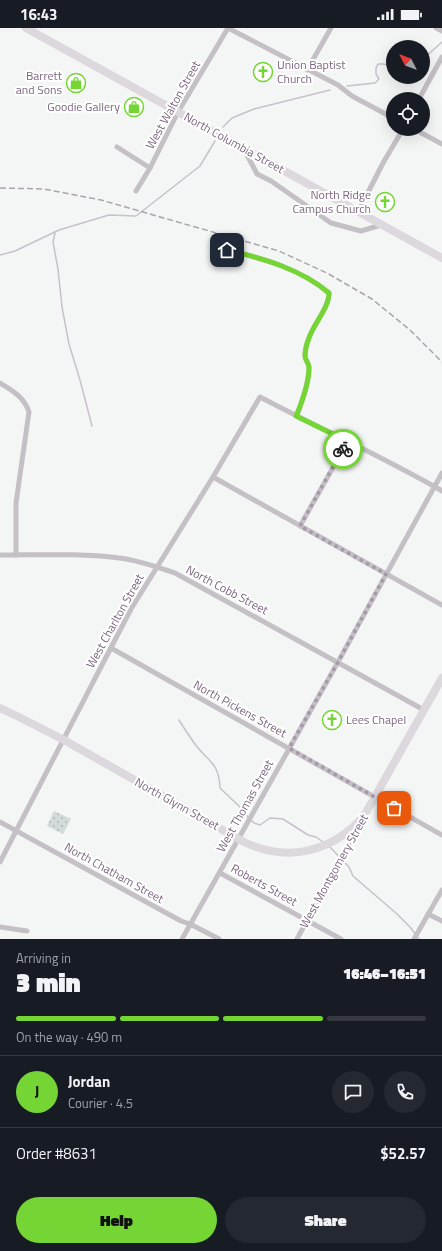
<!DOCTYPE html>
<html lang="en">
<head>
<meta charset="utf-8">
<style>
	:root { --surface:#171b24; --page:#242831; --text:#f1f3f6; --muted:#9ea1a6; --line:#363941; --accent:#74d534 }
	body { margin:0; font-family:"Titillium Web",sans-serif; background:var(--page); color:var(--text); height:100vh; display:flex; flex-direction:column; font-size:15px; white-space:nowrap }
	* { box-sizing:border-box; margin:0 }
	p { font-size:13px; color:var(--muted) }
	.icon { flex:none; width:22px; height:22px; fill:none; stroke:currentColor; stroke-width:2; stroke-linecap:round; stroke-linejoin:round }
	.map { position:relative; height:911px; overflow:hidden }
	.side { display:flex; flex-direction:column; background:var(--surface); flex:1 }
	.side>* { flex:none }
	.needle { width:26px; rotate:312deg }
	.fabs { position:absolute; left:386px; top:12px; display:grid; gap:8px }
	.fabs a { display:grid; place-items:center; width:44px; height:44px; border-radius:50%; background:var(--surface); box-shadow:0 4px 16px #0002; font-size:20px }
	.pin { position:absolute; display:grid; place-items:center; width:34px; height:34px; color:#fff; margin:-17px; border-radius:8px; box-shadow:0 2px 6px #0006 }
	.courier { position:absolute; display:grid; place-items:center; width:40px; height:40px; margin:-20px; border:3px solid #74d534; border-radius:50%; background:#fff; color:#222; box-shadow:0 1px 5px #0007 }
	.overview em { font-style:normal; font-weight:800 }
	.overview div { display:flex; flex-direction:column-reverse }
	.overview { display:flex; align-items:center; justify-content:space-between; height:68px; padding:0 16px }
	h1 { font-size:26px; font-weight:800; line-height:30px }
	.bar { display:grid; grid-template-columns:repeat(4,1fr); gap:6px 4px; align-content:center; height:48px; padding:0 16px }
	.bar i { height:5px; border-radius:3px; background:var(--line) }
	.bar .current { background:var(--accent) }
	.bar p { grid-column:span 4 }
	.line { display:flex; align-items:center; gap:10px; padding:0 16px; border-top:1px solid var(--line) }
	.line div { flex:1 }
	.round { display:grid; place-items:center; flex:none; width:42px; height:42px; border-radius:21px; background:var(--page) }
	.action { display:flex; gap:8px; margin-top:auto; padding:8px 16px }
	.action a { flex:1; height:46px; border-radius:24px; background:var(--accent); color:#111; font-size:16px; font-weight:800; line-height:46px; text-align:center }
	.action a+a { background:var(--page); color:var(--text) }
	.status { display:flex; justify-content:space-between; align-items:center; height:28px; padding:0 20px; background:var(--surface); direction:ltr }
	.status svg { height:11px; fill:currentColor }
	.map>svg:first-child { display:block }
</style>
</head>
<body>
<div class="status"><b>16:43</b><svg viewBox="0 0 49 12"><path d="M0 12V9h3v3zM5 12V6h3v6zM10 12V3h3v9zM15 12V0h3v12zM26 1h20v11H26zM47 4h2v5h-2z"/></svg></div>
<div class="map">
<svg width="442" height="911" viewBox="0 0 442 911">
	<defs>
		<pattern id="green-dots" width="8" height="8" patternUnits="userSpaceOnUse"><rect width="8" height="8" fill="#d2dada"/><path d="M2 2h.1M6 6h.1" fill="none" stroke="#b0b5b6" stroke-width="1.8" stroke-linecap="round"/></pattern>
	</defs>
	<rect width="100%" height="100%" fill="#f3f6f4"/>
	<polygon fill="url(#green-dots)" points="54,783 71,791 63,806 47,798"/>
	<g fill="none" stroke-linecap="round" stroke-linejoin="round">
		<g stroke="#c8c0cc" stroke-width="1.5">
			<polyline points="423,31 442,14"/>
			<polyline points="347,58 375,55 379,51 376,46 376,40 378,36 383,36 393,38"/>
			<polyline points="223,99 232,90 254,81 330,62"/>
			<polyline points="55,205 53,214 58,241 62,279 69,316 80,352 92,398"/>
			<polyline points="0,227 15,223 59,202 109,187 136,188 200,138 215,113"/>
			<path d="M179 692C184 700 189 708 195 716 208 734 219 734 220 760L240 779 248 789"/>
			<polyline points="251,792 254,795 260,797 270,790 283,791 308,807 316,809 323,814"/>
			<polyline points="329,818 349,839 353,848 397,886 410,899 419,911"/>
		</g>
		<g stroke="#c5bfc6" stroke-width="5">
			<polyline points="228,0 338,57 352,68 393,90"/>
			<polyline points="436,0 442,3"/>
			<polyline points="307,42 331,0"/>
			<polyline points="419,71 442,29"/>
			<polyline points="414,101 442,116"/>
			<polyline points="117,119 150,140"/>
			<polyline points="244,121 257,146 271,153 294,169 331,195 361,203 381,197"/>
			<polyline points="136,163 150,140 178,84 228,0"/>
			<polyline points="358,184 383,135 403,101"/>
			<path d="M227 222C262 230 301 241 329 265 329 280 314 295 309 310 307 315 305 323 305 328 305 332 309 335 309 339 309 354 302 374 297 388"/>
			<path d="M0 355C13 363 24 369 29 384L16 475V527"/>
			<polyline points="213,449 442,577"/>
			<polyline points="300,498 344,420 349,413"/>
			<path d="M0 527C40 527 80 525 119 530 138 532 157 539 175 545L424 682"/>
			<polyline points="111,620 442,807"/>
			<polyline points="0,794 181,893 190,896 219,911"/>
			<path d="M0 834 131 581 213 449 260 369C321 401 383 429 442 463"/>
			<polyline points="220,845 341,911"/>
			<polyline points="428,886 442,893"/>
			<polyline points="0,899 27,903"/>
			<polyline points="182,911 338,634 442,445"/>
			<polyline points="297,911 356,803 358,795"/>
			<polyline points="414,911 442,862"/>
		</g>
		<g stroke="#ddd7de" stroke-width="8">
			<polyline points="26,0 442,230"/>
			<path d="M0 680 19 689 64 712 244 814C288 835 332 824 364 788L442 650"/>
		</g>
		<polyline stroke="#aba3ad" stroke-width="1.5" stroke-dasharray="6 3" stroke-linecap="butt" points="0,160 44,161 101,172 279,223 327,245 372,271 410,302 442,334"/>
	</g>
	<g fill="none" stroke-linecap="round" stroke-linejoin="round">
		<polyline stroke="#a699aa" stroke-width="4" stroke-dasharray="0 7.2" points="343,421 300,498 386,546 338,634 289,720 394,780"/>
		<path stroke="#74d534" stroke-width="5" d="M227 222C262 230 301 241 329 265 329 280 314 295 309 310 307 315 305 323 305 328 305 332 309 335 309 340 309 354 302 374 296 388L349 414 343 421"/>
	</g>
	<defs>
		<g id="church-ring" transform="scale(1)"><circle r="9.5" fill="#fff" stroke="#74d534" stroke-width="1.5"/><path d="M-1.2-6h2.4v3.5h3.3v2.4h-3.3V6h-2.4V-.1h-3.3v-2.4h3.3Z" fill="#74d534"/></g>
		<g id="shop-ring" transform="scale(1)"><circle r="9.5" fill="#fff" stroke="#74d534" stroke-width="1.5"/><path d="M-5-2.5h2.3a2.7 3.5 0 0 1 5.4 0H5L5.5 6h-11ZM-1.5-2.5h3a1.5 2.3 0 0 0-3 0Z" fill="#74d534"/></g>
	</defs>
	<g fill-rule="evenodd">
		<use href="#church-ring" x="263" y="44"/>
		<use href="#shop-ring" x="76" y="55"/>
		<use href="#shop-ring" x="134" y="79"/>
		<use href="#church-ring" x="385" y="174"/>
		<use href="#church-ring" x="332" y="692"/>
	</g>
	<g text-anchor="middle" stroke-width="4" stroke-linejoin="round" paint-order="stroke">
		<g font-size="12" fill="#7d6782" stroke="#fff" text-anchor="end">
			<text x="277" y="41" text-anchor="start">Union Baptist<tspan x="277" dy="14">Church</tspan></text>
			<text x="62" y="52">Barrett<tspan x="62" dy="14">and Sons</tspan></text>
			<text x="120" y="83">Goodie Gallery</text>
			<text x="371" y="171">North Ridge<tspan x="371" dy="14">Campus Church</tspan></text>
			<text x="346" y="696" text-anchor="start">Lees Chapel</text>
		</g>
		<g font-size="12" fill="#7d6782" stroke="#fff">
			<text transform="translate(173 77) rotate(-61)" y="4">West Walton Street</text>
			<text transform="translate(234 115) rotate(29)" y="4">North Columbia Street</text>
			<text transform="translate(227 562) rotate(28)" y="4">North Cobb Street</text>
			<text transform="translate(115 593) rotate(-61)" y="4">West Charlton Street</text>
			<text transform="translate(240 681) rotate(29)" y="4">North Pickens Street</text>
			<text transform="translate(177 776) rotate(29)" y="4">North Glynn Street</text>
			<text transform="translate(245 778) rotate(-61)" y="4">West Thomas Street</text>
			<text transform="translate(334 843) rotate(-61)" y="4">West Montgomery Street</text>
			<text transform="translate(114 845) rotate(29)" y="4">North Chatham Street</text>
			<text transform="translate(264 857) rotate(29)" y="4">Roberts Street</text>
		</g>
	</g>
</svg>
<div class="fabs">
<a><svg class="needle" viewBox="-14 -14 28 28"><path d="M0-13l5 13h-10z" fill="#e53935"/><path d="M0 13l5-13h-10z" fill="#9ea1a6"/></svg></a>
<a><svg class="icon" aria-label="locate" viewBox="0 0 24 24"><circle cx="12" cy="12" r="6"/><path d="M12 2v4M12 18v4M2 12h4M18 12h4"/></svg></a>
</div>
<div class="pin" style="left:394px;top:780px;background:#ea580c"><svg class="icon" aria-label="bag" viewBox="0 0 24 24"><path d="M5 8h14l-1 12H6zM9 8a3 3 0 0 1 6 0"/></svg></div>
<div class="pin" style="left:227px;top:222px;background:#1f2937"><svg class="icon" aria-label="home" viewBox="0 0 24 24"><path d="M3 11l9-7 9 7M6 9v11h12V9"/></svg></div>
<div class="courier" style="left:343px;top:421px"><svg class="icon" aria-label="bike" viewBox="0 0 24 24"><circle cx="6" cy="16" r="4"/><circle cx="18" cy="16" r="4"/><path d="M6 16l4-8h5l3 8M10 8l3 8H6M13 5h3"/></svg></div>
</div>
<section class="side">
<div class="overview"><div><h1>3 min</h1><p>Arriving in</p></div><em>16:46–16:51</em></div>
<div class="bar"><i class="current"></i><i class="current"></i><i class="current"></i><i></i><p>On the way · 490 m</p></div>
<div class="line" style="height:72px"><b class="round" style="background:var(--accent);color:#111">J</b><div><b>Jordan</b><p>Courier · 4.5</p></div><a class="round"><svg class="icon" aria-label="chat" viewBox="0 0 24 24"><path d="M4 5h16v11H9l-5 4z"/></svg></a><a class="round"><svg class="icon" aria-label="phone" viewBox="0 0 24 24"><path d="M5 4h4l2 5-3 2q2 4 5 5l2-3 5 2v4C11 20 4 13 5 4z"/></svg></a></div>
<div class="line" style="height:52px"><div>Order #8631</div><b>$52.57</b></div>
<div class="action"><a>Help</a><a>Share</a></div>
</section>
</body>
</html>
